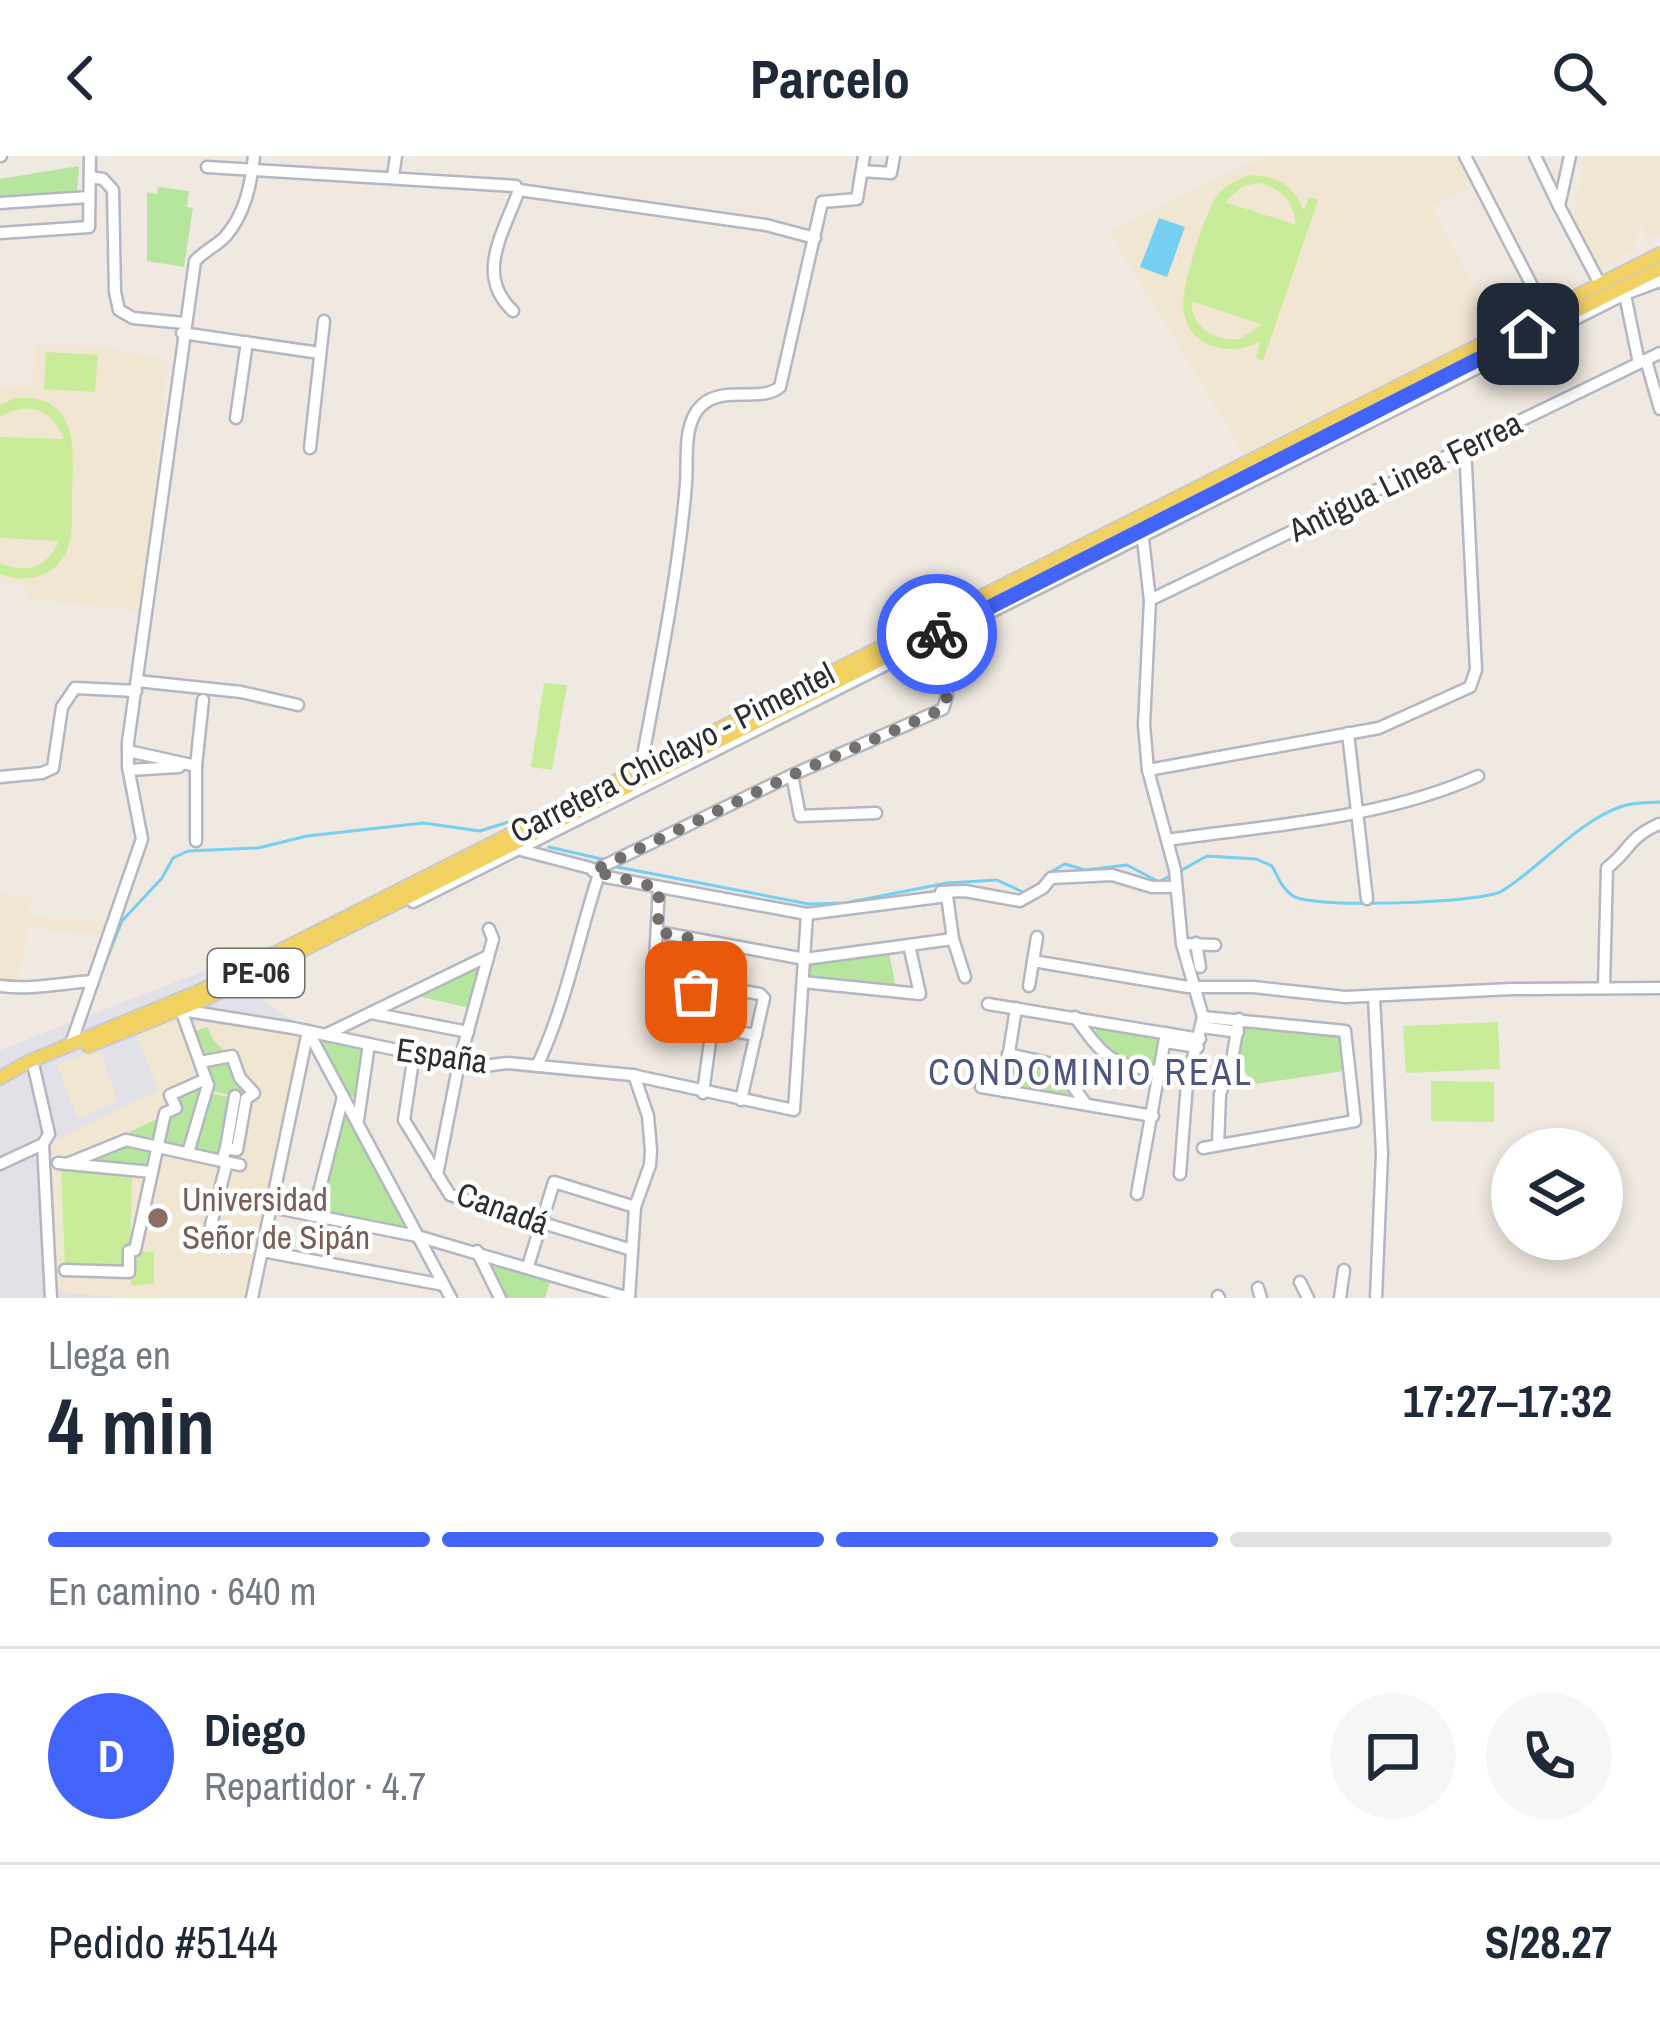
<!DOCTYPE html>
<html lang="es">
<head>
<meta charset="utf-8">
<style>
	:root { --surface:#fff; --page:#f6f6f7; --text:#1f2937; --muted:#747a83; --line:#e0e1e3; --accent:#4264fb }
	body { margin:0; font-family:"Archivo Narrow",sans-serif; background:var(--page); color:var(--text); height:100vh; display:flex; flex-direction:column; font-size:45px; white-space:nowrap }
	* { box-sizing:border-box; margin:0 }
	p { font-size:39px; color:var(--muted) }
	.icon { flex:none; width:66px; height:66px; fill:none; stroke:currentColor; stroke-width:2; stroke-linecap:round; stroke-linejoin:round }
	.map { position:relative; height:1142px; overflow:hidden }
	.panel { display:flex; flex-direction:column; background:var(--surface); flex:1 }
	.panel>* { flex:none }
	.tools { position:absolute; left:1491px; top:972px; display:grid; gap:24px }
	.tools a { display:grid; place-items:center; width:132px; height:132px; border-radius:50%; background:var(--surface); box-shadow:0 6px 18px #0003; font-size:60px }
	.pin { position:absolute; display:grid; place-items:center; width:102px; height:102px; color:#fff; margin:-51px; border-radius:24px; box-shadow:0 6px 18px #0006 }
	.courier { position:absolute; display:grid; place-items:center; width:120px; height:120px; margin:-60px; border:9px solid #4264fb; border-radius:50%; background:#fff; color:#222; box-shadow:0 3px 15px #0007 }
	.head em { font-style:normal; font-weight:700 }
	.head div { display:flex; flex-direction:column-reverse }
	.head { display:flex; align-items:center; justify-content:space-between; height:204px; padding:0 48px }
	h1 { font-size:78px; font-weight:700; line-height:90px }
	.bar { display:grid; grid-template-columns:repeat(4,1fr); gap:18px 12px; align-content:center; height:144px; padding:0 48px }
	.bar i { height:15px; border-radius:9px; background:var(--line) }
	.bar .on { background:var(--accent) }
	.bar p { grid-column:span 4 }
	.line { display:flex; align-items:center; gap:30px; padding:0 48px; border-top:3px solid var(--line) }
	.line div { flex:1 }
	.round { display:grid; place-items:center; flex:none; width:126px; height:126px; border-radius:63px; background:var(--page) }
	header { display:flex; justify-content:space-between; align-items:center; height:156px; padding:0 48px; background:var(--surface); font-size:54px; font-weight:700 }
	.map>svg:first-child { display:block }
</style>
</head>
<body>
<header><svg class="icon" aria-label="back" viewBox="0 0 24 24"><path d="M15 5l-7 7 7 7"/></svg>Parcelo<svg class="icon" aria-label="search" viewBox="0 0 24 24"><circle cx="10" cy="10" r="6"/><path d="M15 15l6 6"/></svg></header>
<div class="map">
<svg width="1660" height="1142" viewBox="0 0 1660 1142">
	<rect width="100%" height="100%" fill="#efe9e1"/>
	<polygon fill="#e3e1e8" points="214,811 308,875 252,1142 0,1142 0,894"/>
	<g fill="#f0e6d1">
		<polygon points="1264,0 1456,0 1472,31 1432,50 1496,172 1244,298 1109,76"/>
		<polygon points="1584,0 1660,0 1660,77 1646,84 1642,68 1633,94 1598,114 1573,69"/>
		<polygon points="35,189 101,190 168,205 140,455 27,442 23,428 0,428 0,230 32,231"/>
		<polygon points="0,738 31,740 29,761 105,766 102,779 28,772 18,827 0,826"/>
		<polygon points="180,859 188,869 205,864 304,879 246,1142 129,1142 57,1136 49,987 159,934 135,877"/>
		<polygon points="99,892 118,945 78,963 57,909"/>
	</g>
	<g fill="#b6e59e">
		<polygon points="79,10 77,35 0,40 0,23"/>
		<polygon points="158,31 189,35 187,51 193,52 184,111 147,105 147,36 157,38"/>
		<polygon points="889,797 896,831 808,822 809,808"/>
		<polygon points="473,809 482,814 470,852 413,839"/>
		<polygon points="1245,868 1341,877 1344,915 1257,928 1236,908"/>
		<polygon points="207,871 214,885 229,899 250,942 206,934 187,878"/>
		<polygon points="1098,872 1159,883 1155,908 1112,900 1095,876"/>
		<polygon points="320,882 364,893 357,940 347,942 318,886"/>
		<polygon points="1015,903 1050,911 1070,940 1008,931 1011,905"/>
		<polygon points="201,926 204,936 249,945 241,995 223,991 220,1003 156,987 150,1014 73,1003 178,953 173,940"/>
		<polygon points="347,959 407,1070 404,1074 319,1054 340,961"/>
		<polygon points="489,1105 551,1123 545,1142 505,1142 487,1108"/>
	</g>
	<g fill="#c9ec9a" fill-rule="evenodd">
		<path d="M1247 20C1275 17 1294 30 1304 55L1309 41 1318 44 1263 205 1256 202 1260 186C1228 202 1185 191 1183 149 1182 130 1205 57 1216 41 1223 30 1236 25 1247 20ZM1259 27C1282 32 1294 46 1296 69L1225 46 1243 30ZM1191 145 1261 168V169L1240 183C1213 185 1193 173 1191 145Z"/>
		<polygon points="46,196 98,199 95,236 44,233"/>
		<path d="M16 242C78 237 74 292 72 335 71 353 74 374 68 391 59 420 26 429 0 418V407C25 419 48 411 59 385L0 382V281L64 283C52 253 29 244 0 261V249Z"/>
		<polygon points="544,527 567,529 552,614 531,611"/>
		<polygon points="1498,866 1500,913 1406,917 1403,870"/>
		<polygon points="1431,925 1494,926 1494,966 1431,965"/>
		<polygon points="61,1010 132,1016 130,1095 154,1096 154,1128 131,1129 131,1113 65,1112"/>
	</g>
	<polygon fill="#75cff0" points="1159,62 1185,71 1167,121 1140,111"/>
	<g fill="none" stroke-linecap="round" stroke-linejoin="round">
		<g stroke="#75cff0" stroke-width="3">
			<polyline points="549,691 606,704"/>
			<polyline points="612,710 809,748 845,747 947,727 997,724 1025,737"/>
			<path d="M1182 714 1207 700 1256 703 1272 710C1278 721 1282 733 1293 740 1313 753 1483 747 1502 735 1541 711 1579 664 1623 650 1635 646 1648 647 1660 646"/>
			<polyline points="1049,717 1065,708 1085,714 1127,709 1159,726 1173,718"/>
			<polyline points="100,820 122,765 162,722 173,702 188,695 258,692 307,680 423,667 480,675 521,662"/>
		</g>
		<g stroke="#b4b7c1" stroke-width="15">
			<g id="minor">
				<polyline points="0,0 1,0"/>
				<polyline points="1465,0 1545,155"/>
				<polyline points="1535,0 1559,50"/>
				<polyline points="1570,0 1559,50 1600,128"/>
				<polyline points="207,11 516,30"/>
				<polyline points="862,15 891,17 894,0"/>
				<polyline points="393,20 396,0"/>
				<polyline points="90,21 103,23 113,34 115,136 119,154 133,162 184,167"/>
				<polyline points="0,47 89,41"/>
				<polyline points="0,77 89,71 90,0"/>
				<polyline points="1624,134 1639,207"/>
				<path d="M513 155C474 119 504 76 519 34L766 69 815 82"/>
				<polyline points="182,177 320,197"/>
				<polyline points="1646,204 1660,253"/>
				<polyline points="236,262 247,186"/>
				<polyline points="310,292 324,165"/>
				<polyline points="1142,375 1150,444 1144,569 1148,614 1175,714 1182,788 1203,861 1187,927 1180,1018"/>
				<polyline points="1150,444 1660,197"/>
				<polyline points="137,525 241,536 298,549"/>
				<polyline points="1348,577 1367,743"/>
				<polyline points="128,595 196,610"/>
				<path d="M641 611C658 518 678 423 686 328 688 304 682 267 702 249 724 229 760 247 780 231L822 46 857 43 864 0"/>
				<polyline points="129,614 179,611"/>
				<polyline points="1148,614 1379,572 1470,531 1476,514 1465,290"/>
				<polyline points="792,619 800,660 876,657"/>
				<polyline points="0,621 42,617 53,612 62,551 75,532 136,535"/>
				<path d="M1167 684C1270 669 1382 663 1478 620"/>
				<polyline points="196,685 196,610 203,544"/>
				<polyline points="521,694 590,712 606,721 807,758 947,740 953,783 965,821"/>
				<polyline points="593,715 792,619 943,553 947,540 937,481"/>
				<polyline points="941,736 965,735 1020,745 1043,732 1051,722 1112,719 1152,731 1176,731"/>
				<polyline points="413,746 1625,138 1660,125"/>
				<polyline points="658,776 805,803 953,783"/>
				<polyline points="700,784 693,868 756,879"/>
				<polyline points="1196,787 1200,811"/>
				<polyline points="1182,788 1215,789"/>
				<polyline points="1033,805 1188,831 1253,831 1345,841 1512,833 1660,832"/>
				<polyline points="803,826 920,838 909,789"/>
				<polyline points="697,827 760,838 764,842 741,944"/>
				<path d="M0 830C33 834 61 827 93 825"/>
				<polyline points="1029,830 1037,781"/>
				<path d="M1604 831 1607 712C1631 694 1626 683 1659 668"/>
				<polyline points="653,841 659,732"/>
				<polyline points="1374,841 1382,997 1376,1142"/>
				<polyline points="988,848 1200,883"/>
				<polyline points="181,854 293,872 459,907 484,910 507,907 632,919 794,954 807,758"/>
				<polyline points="181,854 208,929 188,997"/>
				<polyline points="371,857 468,876"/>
				<path d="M1075 861C1107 904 1107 906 1160 916"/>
				<polyline points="1203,861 1345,875 1355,965 1203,992"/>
				<polyline points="1202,871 1238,876"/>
				<polyline points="308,875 451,1142"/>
				<polyline points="327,878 488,800"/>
				<polyline points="1165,886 1198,891"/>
				<path d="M71 888 142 683 128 611V586L195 105C204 95 216 90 225 81 245 58 251 29 254 0"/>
				<polyline points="414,898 404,964 450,1039 632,1094"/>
				<polyline points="1008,898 1057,909 1086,948"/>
				<polyline points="200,906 232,900 240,922 254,937 246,943 237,994 226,992 222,1005"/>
				<path d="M537 910C566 849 578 782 599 718"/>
				<polyline points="34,912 49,978 43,988 51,1142"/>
				<polyline points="981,931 1153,960"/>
				<polyline points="1003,935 1016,852"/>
				<polyline points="703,937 712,871"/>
				<polyline points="358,964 369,888"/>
				<polyline points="1218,989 1220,938 1232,904 1239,863"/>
				<polyline points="226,992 235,940"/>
				<polyline points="58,1007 152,1016"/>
				<polyline points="0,1008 43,988"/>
				<polyline points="67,1008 126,984 240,1009"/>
				<polyline points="437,1019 459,907 493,783 489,773"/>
				<polyline points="1137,1038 1166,877"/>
				<polyline points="271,1051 417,1080 629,1142"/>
				<polyline points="313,1060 343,941"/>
				<polyline points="211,1069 227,1006"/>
				<polyline points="262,1095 444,1129"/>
				<polyline points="477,1095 500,1142"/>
				<polyline points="528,1110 554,1026 635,1051"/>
				<polyline points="65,1114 129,1116 129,1095 135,1094 165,957 176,952 170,939 206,923"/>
				<polyline points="1300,1126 1308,1142"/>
				<polyline points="1258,1132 1261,1142"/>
				<polyline points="1218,1140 1219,1142"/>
				<polyline points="252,1142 308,875"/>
				<polyline points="629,1142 635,1051 650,1009 651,994 648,960 634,919"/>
				<polyline points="1340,1142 1344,1114"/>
			</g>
		</g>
		<g stroke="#c9c9c9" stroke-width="16">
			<g id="major">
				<polyline points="88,890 205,843 1660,113"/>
				<polyline points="0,922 28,906 200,835 1660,98"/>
			</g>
		</g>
		<use href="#minor" stroke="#fff" stroke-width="10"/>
		<use href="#major" stroke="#f2d163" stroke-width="12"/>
	</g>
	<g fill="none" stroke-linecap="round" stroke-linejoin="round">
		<polyline stroke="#726f6d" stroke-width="12" stroke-dasharray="0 21.6" points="696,836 700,784 658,776 659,732 593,715 792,619 943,553 947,540 937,478"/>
		<polyline stroke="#4264fb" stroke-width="15" points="937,478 1528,178"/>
	</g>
	<circle fill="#8d6e63" stroke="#fff" stroke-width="4.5" cx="158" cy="1062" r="12"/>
	<g text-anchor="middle" stroke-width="9" stroke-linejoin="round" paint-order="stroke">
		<rect fill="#fff" stroke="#6d6d6d" stroke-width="3" x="208" y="793" width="96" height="48" rx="9"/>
		<g font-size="30" font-weight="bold" fill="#2e2e2e">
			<text x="256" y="827">PE-06</text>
		</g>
		<g font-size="33" fill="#2e2e2e" stroke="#fff">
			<text transform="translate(1405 320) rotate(-26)" y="12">Antigua Linea Ferrea</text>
			<text transform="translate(672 596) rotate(-27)" y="12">Carretera Chiclayo - Pimentel</text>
			<text transform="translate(442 899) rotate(8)" y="12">España</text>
			<text transform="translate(503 1052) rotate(20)" y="12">Canadá</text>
		</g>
		<g font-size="33" fill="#785e54" stroke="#fff" text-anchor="start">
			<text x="182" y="1055">Universidad<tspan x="182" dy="38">Señor de Sipán</tspan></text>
		</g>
		<g font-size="36" letter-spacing="3" fill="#4d5680" stroke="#fff">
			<text x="1091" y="929">CONDOMINIO REAL</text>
		</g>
	</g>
</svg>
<div class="tools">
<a><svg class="icon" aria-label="layers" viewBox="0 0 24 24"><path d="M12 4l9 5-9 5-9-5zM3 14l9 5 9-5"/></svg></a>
</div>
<div class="pin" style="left:696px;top:836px;background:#ea580c"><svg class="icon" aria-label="bag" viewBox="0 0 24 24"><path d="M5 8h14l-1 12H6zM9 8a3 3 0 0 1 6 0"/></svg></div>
<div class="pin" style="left:1528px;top:178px;background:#1f2937"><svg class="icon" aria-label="home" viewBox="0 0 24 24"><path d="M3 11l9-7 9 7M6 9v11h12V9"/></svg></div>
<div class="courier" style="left:937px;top:478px"><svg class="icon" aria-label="bike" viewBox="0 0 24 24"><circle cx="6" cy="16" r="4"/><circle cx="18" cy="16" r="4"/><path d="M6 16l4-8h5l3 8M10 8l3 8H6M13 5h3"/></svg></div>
</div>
<section class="panel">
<div class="head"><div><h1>4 min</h1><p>Llega en</p></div><em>17:27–17:32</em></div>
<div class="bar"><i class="on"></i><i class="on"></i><i class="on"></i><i></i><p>En camino · 640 m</p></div>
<div class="line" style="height:216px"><b class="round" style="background:var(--accent);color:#fff">D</b><div><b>Diego</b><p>Repartidor · 4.7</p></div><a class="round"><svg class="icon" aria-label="chat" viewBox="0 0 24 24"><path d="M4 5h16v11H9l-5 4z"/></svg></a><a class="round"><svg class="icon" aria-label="phone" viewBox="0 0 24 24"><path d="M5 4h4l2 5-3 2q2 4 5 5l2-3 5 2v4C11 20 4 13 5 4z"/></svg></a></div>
<div class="line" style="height:156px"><div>Pedido #5144</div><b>S/28.27</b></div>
</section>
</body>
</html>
